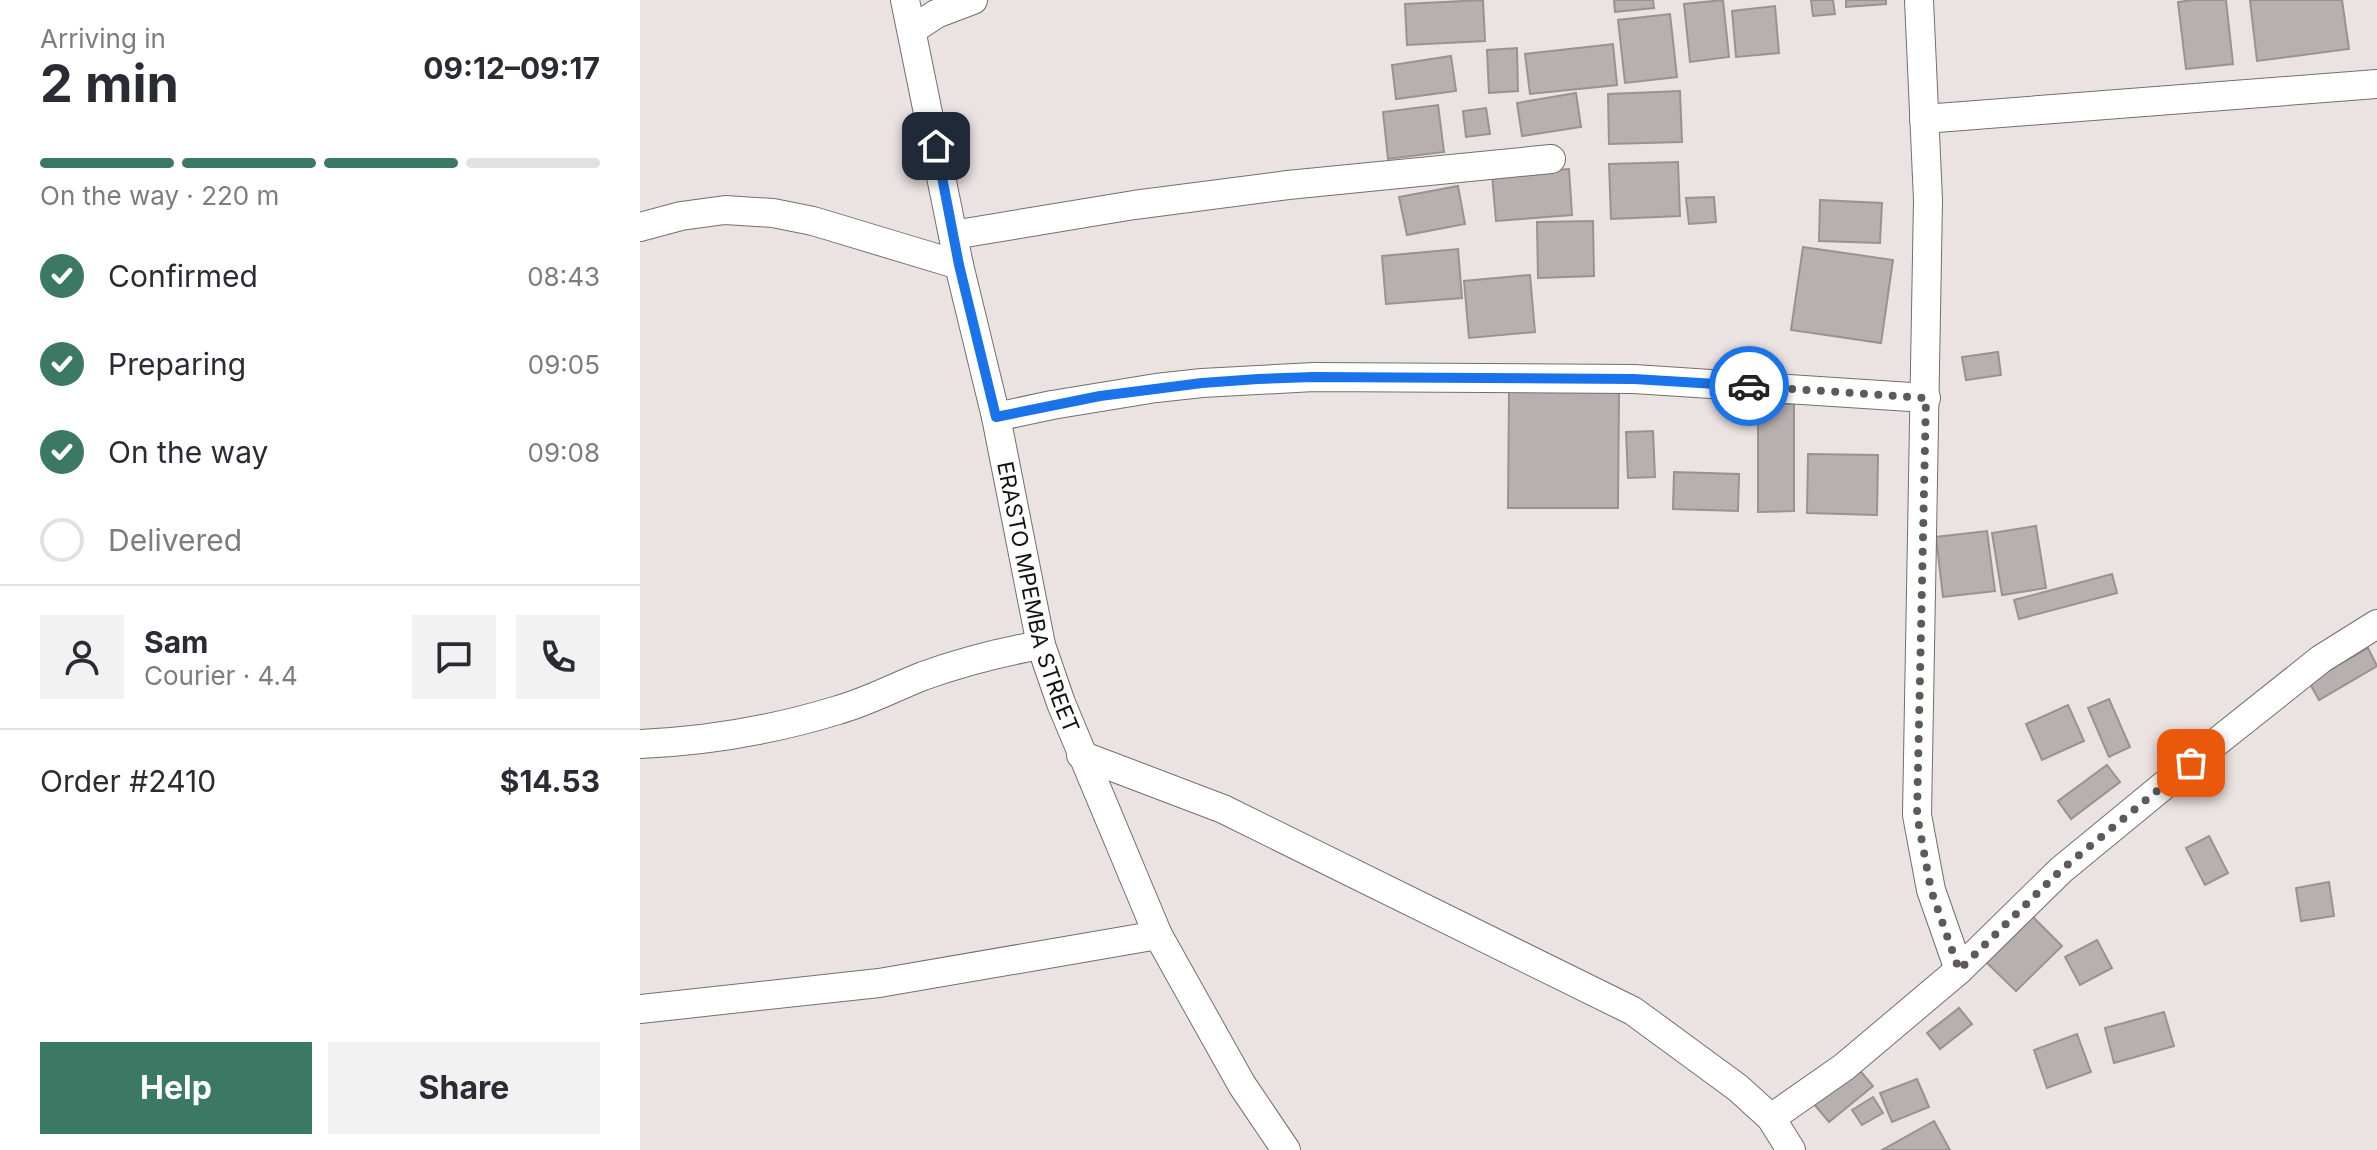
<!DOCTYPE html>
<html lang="en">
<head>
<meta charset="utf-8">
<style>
	:root { --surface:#fff; --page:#f2f2f3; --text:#2b2b33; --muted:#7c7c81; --line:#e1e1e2; --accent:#3c7964 }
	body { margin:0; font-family:Inter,sans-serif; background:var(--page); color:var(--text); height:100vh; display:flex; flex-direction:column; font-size:30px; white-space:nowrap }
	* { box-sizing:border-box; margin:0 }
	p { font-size:26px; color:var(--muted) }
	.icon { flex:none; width:44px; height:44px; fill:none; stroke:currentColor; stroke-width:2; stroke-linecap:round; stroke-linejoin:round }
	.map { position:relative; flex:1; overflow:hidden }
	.side { display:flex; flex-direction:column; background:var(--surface); width:640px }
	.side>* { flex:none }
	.pin { position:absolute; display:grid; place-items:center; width:68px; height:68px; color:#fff; margin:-34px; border-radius:16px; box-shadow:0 4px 12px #0006 }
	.courier { position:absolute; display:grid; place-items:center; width:80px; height:80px; margin:-40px; border:6px solid #1a73e8; border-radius:50%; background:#fff; color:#222; box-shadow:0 2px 10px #0007 }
	.head em { font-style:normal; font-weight:700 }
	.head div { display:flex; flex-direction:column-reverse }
	.head { display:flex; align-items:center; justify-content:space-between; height:136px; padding:0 40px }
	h1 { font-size:52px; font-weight:700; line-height:60px }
	.bar { display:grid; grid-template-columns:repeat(4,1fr); gap:12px 8px; align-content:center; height:96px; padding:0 40px }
	.bar i { height:10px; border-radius:6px; background:var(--line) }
	.bar .current { background:var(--accent) }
	.bar p { grid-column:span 4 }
	.line { display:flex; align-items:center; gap:20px; padding:0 40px; border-top:2px solid var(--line) }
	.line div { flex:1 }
	.round { display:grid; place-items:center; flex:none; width:84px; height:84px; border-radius:0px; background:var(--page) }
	ol { padding:0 40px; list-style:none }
	li { display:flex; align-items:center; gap:24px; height:88px }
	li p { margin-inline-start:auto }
	li .icon { padding:8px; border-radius:50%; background:var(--accent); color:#fff; stroke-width:4 }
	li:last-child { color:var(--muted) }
	li i { width:44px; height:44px; border:4px solid var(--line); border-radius:50% }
	.primary-button { display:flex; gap:16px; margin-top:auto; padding:16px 40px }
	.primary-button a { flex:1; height:92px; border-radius:0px; background:var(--accent); color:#fff; font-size:32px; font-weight:700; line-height:92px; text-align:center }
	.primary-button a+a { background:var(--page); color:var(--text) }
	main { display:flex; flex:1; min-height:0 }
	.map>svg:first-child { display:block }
</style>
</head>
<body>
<main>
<section class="side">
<div class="head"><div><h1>2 min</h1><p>Arriving in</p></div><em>09:12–09:17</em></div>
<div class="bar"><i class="current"></i><i class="current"></i><i class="current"></i><i></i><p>On the way · 220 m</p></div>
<ol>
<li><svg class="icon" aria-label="check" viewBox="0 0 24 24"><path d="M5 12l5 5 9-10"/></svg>Confirmed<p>08:43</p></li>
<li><svg class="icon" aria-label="check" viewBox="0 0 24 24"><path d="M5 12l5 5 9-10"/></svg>Preparing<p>09:05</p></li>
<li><svg class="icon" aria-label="check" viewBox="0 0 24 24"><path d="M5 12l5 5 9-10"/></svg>On the way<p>09:08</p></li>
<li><i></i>Delivered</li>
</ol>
<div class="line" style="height:144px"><a class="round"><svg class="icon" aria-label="person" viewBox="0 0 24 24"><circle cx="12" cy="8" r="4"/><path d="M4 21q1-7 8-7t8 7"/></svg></a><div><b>Sam</b><p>Courier · 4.4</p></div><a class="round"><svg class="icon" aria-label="chat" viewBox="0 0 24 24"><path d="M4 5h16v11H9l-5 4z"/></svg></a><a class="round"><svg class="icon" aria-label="phone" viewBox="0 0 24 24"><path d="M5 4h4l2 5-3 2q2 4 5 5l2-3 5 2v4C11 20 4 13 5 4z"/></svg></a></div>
<div class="line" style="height:104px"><div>Order #2410</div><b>$14.53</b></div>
<div class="primary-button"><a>Help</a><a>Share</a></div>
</section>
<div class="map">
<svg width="1737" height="1150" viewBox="0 0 1737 1150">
	<rect width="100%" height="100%" fill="#ebe3e2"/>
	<g fill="#b8b0af" stroke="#9a9291" stroke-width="2">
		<polygon points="843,0 845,41 767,45 765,4"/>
		<polygon points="974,0 1013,0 1014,8 975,12"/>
		<polygon points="1083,0 1089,57 1050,62 1044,4"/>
		<polygon points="1171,0 1193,0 1195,14 1173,16"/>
		<polygon points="1206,0 1246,0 1246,4 1206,7"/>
		<polygon points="1553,0 1586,0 1593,64 1546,69 1538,2"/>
		<polygon points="1610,0 1702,0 1709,49 1617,61"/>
		<polygon points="1135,6 1139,53 1096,57 1092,11"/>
		<polygon points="1030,14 1037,77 985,83 978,20"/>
		<polygon points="973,44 977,85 890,94 885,54"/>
		<polygon points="877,48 878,91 849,93 847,50"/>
		<polygon points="811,56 816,91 756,99 752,65"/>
		<polygon points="1040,91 1042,142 969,144 968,94"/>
		<polygon points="936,93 941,127 882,136 877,103"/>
		<polygon points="798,105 804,152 748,159 743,112"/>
		<polygon points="846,108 850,134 826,137 823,111"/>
		<polygon points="1038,162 1040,216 971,219 969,164"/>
		<polygon points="929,169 932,215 856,221 852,174"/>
		<polygon points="818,186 825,224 767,235 759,197"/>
		<polygon points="1074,197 1076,222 1049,224 1046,198"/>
		<polygon points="1180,200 1242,203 1240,243 1179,241"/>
		<polygon points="953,221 954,276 898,278 897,222"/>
		<polygon points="1163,247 1253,260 1241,343 1151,330"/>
		<polygon points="818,249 822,298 746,304 742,256"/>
		<polygon points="890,275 895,332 829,338 824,281"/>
		<polygon points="1358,352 1361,375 1326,380 1322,357"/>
		<polygon points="869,392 979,392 978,508 868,508"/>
		<polygon points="1118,404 1154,404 1154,511 1118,512"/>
		<polygon points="1013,431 1015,477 988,478 986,432"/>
		<polygon points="1168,454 1238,455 1237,515 1167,513"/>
		<polygon points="1034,472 1099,474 1098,511 1033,509"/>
		<polygon points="1396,526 1406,588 1362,595 1352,533"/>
		<polygon points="1347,531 1355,591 1303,597 1296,537"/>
		<polygon points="1472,574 1477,593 1379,619 1374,600"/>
		<polygon points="1728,648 1737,666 1679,700 1669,682"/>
		<polygon points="1469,699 1490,747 1469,757 1448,708"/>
		<polygon points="1428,705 1444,741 1402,760 1386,724"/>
		<polygon points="1467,765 1480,782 1431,819 1418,801"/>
		<polygon points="1569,836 1588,873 1565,885 1546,848"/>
		<polygon points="1689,882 1694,916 1661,921 1656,888"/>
		<polygon points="1391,915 1422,946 1376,991 1345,961"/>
		<polygon points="1457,940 1472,968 1440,985 1425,957"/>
		<polygon points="1319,1008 1332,1024 1300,1049 1287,1033"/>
		<polygon points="1524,1012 1534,1046 1474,1063 1465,1028"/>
		<polygon points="1437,1034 1451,1072 1407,1088 1394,1050"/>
		<polygon points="1217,1067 1233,1086 1189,1122 1173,1103"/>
		<polygon points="1277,1079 1289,1107 1252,1122 1240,1093"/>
		<polygon points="1233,1097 1243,1113 1222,1125 1212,1110"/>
		<polygon points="1294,1121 1310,1150 1242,1150"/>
	</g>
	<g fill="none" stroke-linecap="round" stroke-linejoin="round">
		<g stroke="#756e6d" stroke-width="30">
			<g id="minor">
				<path id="s1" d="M265 0 319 265 356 417 401 645 421 703 518 935 602 1085 646 1150"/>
				<polyline points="1279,0 1288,200 1277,815 1291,890 1319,970"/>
				<polyline points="272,30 296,14 333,0"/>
				<polyline points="1284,119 1737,84"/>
				<polyline points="0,227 41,216 85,210 133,213 173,221 319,265"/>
				<polyline points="313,235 494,205 648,185 911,159"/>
				<polyline points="356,417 412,405 516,388 562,383 674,377 994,379 1286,398"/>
				<path d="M0 744C68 741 133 730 198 710 227 702 255 687 283 676 322 662 361 652 401 645"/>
				<polyline points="441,755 583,809 993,1011 1098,1088 1131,1118 1151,1150"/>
				<polyline points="0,1009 239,983 518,935"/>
				<polyline points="1131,1118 1204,1067 1319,970 1421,870 1573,745 1681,659 1737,624"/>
			</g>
		</g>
		<use href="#minor" stroke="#fff" stroke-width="28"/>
	</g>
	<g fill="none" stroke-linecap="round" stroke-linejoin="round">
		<polyline stroke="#5f5a5a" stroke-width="8" stroke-dasharray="0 14.4" points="1109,386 1286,398 1277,815 1291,890 1319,970 1421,870 1551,763"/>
		<polyline stroke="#1a73e8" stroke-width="10" points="296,146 319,265 356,417 460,396 562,383 618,379 674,377 994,379 1109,386"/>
	</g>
	<g text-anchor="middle" stroke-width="6" stroke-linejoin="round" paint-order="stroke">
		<g font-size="22" fill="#141111" stroke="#fff">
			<text dy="8" stroke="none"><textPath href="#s1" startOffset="612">ERASTO MPEMBA STREET</textPath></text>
		</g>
	</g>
</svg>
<div class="pin" style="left:1551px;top:763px;background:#ea580c"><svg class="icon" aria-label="bag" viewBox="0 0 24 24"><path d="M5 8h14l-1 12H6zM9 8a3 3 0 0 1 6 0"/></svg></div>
<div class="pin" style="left:296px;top:146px;background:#1f2937"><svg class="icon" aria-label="home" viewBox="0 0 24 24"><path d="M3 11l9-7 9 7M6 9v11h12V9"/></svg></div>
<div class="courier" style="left:1109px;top:386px"><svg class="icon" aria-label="car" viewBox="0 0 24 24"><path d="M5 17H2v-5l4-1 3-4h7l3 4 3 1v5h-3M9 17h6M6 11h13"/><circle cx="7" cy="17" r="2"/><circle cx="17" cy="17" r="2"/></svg></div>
</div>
</main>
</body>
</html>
